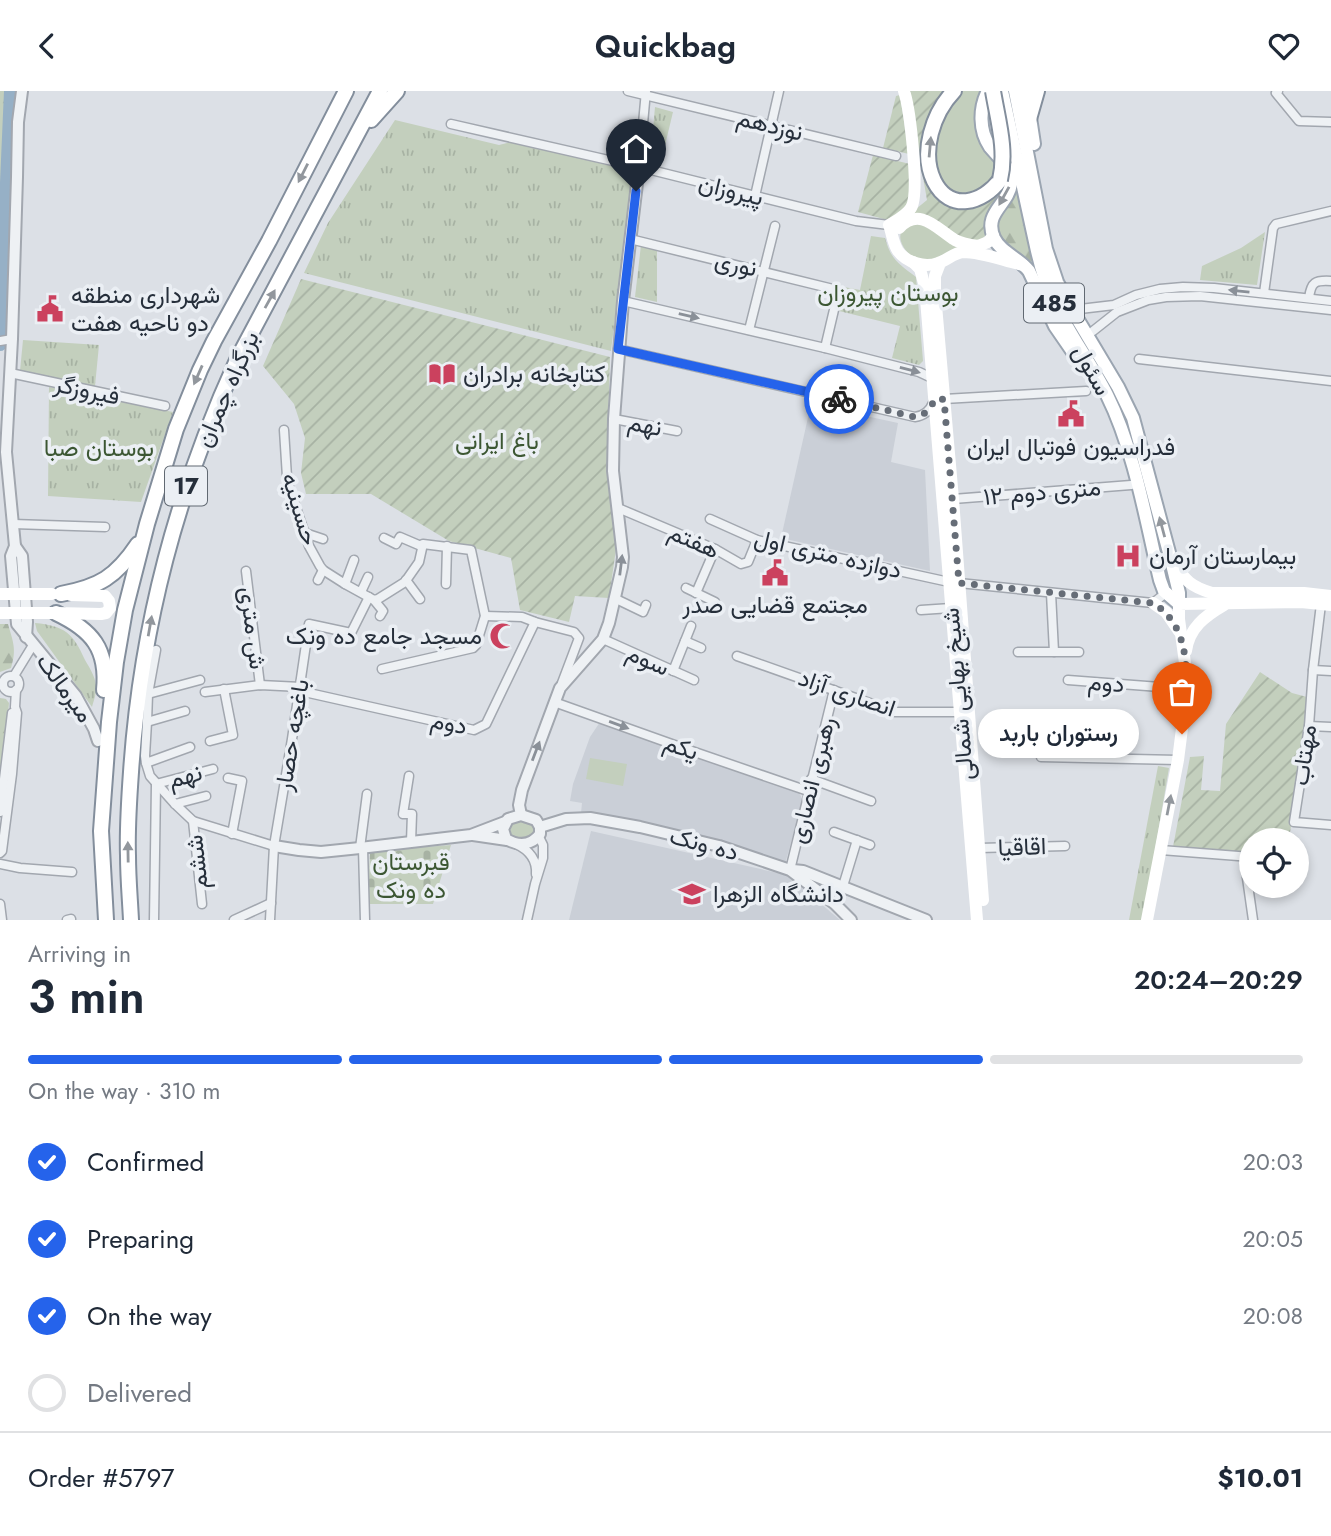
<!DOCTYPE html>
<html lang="en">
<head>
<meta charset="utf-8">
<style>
	:root { --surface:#fff; --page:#f6f6f7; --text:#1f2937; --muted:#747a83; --line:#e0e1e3; --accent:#2563eb }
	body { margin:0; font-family:Jost,Vazirmatn,sans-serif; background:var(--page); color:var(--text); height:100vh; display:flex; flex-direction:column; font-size:26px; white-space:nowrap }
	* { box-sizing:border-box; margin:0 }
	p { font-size:23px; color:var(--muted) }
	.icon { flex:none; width:38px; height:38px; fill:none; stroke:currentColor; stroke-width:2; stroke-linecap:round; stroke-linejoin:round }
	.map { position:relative; height:829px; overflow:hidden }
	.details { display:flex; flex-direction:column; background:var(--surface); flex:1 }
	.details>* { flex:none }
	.tools { position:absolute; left:1239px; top:737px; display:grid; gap:14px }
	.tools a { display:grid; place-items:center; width:70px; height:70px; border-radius:50%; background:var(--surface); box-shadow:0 4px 10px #0003; font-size:35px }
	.pin { position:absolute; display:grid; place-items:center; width:60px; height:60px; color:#fff; margin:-72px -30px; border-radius:50% 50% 50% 0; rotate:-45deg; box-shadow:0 0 7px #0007 }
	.pin .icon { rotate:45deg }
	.courier { position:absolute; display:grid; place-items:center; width:70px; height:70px; margin:-35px; border:5px solid #2563eb; border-radius:50%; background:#fff; color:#222; box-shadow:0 2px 9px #0007 }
	.bubble { position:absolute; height:49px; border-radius:24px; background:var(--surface); box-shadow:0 4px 10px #0003; font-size:23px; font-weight:600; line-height:49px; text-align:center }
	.head em { font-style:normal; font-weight:600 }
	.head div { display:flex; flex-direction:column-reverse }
	.head { display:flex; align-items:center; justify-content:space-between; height:119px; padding:0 28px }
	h1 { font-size:46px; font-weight:600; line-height:52px }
	.bar { display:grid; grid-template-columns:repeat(4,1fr); gap:10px 7px; align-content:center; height:84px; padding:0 28px }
	.bar i { height:9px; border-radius:5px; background:var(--line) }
	.bar .active { background:var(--accent) }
	.bar p { grid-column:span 4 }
	.line { display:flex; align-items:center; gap:18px; padding:0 28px; border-top:2px solid var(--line) }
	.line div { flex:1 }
	ol { padding:0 28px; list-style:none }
	li { display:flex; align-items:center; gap:21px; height:77px }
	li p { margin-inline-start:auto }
	li .icon { padding:7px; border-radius:50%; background:var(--accent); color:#fff; stroke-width:4 }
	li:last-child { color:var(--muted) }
	li i { width:38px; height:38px; border:4px solid var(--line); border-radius:50% }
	header { display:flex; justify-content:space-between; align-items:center; height:91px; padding:0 28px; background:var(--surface); font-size:32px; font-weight:600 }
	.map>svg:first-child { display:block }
</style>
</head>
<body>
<header><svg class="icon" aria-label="back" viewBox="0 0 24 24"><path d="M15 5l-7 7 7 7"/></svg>Quickbag<svg class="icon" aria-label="heart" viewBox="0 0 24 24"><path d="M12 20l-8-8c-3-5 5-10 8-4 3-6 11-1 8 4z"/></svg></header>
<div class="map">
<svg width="1331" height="829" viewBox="0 0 1331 829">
	<defs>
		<pattern id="forest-firs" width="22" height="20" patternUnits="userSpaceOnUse" patternTransform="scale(1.75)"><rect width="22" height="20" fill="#c3cfbd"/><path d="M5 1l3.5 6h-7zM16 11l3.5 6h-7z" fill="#a7b2a3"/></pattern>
		<pattern id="cemetery-stones" width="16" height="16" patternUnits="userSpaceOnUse" patternTransform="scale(1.75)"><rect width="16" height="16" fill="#c3cfbd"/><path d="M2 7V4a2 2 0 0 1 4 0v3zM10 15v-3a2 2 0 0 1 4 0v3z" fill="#a7b2a3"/></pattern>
		<pattern id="park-tufts" width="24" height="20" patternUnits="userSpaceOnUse" patternTransform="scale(1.75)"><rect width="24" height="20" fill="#c3cfbd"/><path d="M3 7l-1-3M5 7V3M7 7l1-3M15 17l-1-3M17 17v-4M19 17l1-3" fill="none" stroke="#a7b2a3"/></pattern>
		<pattern id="garden-furrows" width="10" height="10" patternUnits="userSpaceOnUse" patternTransform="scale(1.75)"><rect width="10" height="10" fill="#c3cfbd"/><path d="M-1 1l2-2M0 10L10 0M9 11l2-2" fill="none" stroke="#a7b2a3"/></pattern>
	</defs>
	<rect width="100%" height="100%" fill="#dce0e6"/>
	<g fill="#cacfd7">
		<polygon points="811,313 898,332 891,371 925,379 930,480 781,447"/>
		<polygon points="600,631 798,700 803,709 785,773 709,746 628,729 581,722 582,712 570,710 573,693 590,646"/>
		<polygon points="591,740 787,784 840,829 569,829"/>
	</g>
	<g fill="#c3cfbd">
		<path d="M958 0H981C973 23 1003 56 998 77 996 85 988 95 983 102L955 105 935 84 933 47Z"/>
		<path d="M922 132 962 158 925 171C920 169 913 167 909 163 903 157 895 144 905 137 909 134 917 133 922 132Z"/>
		<polygon points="590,667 627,673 623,695 586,688"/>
		<polygon points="525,730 533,733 535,740 534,744 525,747 512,746 510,739 512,732"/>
	</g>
	<g fill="url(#forest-firs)">
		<polygon points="0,0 8,0 0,131"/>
		<polygon points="1017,92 1036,175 1031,176 1010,161 994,141 997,123"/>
		<path d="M0 533H8C13 551 17 558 11 577L0 581Z"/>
		<polygon points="0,607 6,608 9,612 0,704"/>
	</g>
	<polygon fill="url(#cemetery-stones)" points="451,754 433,813 368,813 370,760"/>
	<g fill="url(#park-tufts)">
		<polygon points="655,16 673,21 661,71 650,72"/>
		<polygon points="395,29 499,54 511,51 633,80 611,260 304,182 328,132"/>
		<polygon points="1265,141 1257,194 1200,189 1202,175 1241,157"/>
		<path d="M871 145 885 147C891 169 899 173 916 186L923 270 919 274 892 267 900 235 839 220 844 196 860 199Z"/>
		<polygon points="641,154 657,158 657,211 635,206"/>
		<polygon points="23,249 99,254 95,295 20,280"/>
		<polygon points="49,296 173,321 141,411 48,405"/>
		<path d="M35 532C65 535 73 542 85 569 89 576 95 585 96 594 97 601 94 609 92 616L37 540Z"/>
		<polygon points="1158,675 1169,677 1143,829 1129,829"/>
	</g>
	<g fill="url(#garden-furrows)">
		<polygon points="908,0 950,0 932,28 934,98 985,111 994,106 1008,85 988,142 978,152 959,146 927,124 910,123 927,109"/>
		<polygon points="900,4 909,63 883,57 896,5"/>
		<polygon points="873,64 910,73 912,111 891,130 858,121"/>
		<polygon points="301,188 610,266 607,376 617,451 609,507 575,505 569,531 520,519 511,467 449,450 371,403 306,403 301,382 305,347 294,313 263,275"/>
		<polygon points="1260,581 1292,602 1307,606 1305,637 1289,749 1251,749 1251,762 1173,756 1190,666 1204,665 1201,699 1220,700 1226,633"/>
	</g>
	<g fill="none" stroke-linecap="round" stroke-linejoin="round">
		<polyline stroke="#96b0c6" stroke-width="14" points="0,253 11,0"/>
		<g stroke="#a2a7af" stroke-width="11">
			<g id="minor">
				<polyline points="628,0 896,65"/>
				<polyline points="1278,0 1276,2 1299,30 1331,31"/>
				<polyline points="451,33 639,76 856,130 889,134"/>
				<polyline points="639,76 646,0"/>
				<polyline points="755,105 779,0"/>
				<polyline points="630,148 833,198 836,200 837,206 825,257"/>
				<polyline points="1264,202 1273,137 1276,133 1331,120"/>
				<path d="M1309 207C1311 191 1315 189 1331 190"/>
				<polyline points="623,210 825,257 919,281 932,287"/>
				<polyline points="1080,218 1114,214 1136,204 1160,198 1183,196 1214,197 1331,210"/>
				<polyline points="749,239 775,135"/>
				<polyline points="1093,240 1117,221 1148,209 1166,206 1200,205 1331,219"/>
				<polyline points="0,250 12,248"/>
				<path d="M618 258 915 326C923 325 930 320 933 312"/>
				<polyline points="1139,268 1331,290"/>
				<polyline points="10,282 165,315"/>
				<polyline points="944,308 1086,300"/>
				<polyline points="614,328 677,340"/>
				<polyline points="284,339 287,386 289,396 309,455 320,475 323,479 345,493 374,509 378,508 405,491 419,471 423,453 471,459 485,525 476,554 473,557 382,578"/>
				<polyline points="953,408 1131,394"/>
				<polyline points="618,417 715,458 741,473 748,471 757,449"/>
				<polyline points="710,428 757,449 949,491"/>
				<polyline points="13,433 105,436"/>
				<polyline points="305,442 323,448"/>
				<polyline points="384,447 396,453 400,446 421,455"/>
				<polyline points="246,480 260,594"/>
				<polyline points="318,489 323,479"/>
				<polyline points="406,489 420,508"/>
				<polyline points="959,492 1153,512 1162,505 1164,500"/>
				<polyline points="345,493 354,469"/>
				<polyline points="446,493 447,455"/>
				<polyline points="686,497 715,511"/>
				<polyline points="361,501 368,486"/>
				<polyline points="696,502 715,458"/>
				<polyline points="1051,502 1054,561"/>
				<polyline points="614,507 643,521 646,514"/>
				<polyline points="374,509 383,520 380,525"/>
				<polyline points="1321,513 1313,579 1309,635 1294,731 1331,734"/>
				<polyline points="921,519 951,517"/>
				<polyline points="485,525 522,526 535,531 574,541 579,547 562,592"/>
				<polyline points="603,548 694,589"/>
				<polyline points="685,550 701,557"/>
				<polyline points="156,559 148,603 147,631 145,665 146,672 150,685 175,713 193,730 274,755"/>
				<polyline points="1018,561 1079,561"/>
				<polyline points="737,565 895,621 959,621"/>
				<polyline points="1313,579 1331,580"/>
				<polyline points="673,580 691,535"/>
				<circle cx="11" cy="593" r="8"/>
				<polyline points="14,585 33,554"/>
				<polyline points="1068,589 1186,598"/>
				<polyline points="300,600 474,639 486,633 535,531"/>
				<polyline points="205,601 260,594 301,596"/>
				<polyline points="148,603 200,589"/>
				<polyline points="554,611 683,657 808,700"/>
				<polyline points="147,631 185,620"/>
				<polyline points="1309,635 1331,636"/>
				<polyline points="210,650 233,644 224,598"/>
				<polyline points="1041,666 1178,669"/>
				<polyline points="146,672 190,656"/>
				<polyline points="409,685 403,723 412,723 411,751"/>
				<polyline points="228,687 242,690 232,743"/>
				<polyline points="811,688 871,710"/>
				<polyline points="175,713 206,705"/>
				<polyline points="0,721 12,622"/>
				<polyline points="193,730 202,813"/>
				<polyline points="834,741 870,754"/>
				<path d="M516 753C529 759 537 769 536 783"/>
				<polyline points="360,757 367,703"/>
				<polyline points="363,757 365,829"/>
				<polyline points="979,757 1065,755"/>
				<polyline points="1161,759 1251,766"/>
				<polyline points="0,762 2,760 12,683 17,622 15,616 16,599"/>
				<polyline points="1244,766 1253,829"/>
				<polyline points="0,773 20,777 72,781"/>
				<polyline points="790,779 834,599"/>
				<polyline points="843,795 857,749"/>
				<polyline points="0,813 2,829"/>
				<polyline points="67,829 71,828"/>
				<polyline points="154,829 156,693 213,678"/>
				<polyline points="234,829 271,812"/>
				<polyline points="270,829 274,755 292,648 309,533 351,542 369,506"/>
				<polyline points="527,829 535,793 543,767 543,754 539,746"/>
			</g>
		</g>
		<g stroke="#a2a7af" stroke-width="14">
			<g id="tertiary">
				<polyline points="22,0 18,31 17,86 12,248 6,361 15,455 11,465 17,533 76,605 94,638 98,650"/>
				<polyline points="15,455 22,465 27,531 26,546"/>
				<polyline points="521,724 519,714 522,699 560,597 603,548 609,532 622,476 623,466 613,380 614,328 623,210 639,76"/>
				<path d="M521 724 536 729 540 736V743C531 755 518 755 506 748L503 738 508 728Z"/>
				<polyline points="540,736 566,728 590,727 640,736 719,755 790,779 835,813 851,829"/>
				<polyline points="473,744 507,749"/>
				<polyline points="274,755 299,759 321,761 360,757 471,744 505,731"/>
				<polyline points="793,779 803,780 926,829"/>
			</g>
		</g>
		<g stroke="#9ba5b1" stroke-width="16">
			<g id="primary">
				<path d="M988 0C979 17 979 40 990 56 999 67 1013 77 1011 93 1008 114 983 122 994 147 1001 162 1019 167 1029 180L1055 235 1075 264"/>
				<path d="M1002 0 1037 160C1041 177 1046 194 1054 211 1069 243 1091 272 1107 304 1134 358 1146 429 1160 489L1164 500 1179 513"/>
				<polyline points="1015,0 1046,158 1057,191 1075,224 1118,296 1133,327 1171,469 1179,502 1179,513"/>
				<polyline points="1026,0 1034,53"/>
			</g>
		</g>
		<g stroke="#838e9c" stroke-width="18">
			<g id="trunk">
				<path d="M954 0C933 22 920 61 934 90 950 122 983 112 1000 89"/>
				<polyline points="1029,28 1037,0"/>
				<polyline points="371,29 397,0"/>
				<path d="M61 503C99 496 116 486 138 453"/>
				<path d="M56 522C92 539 108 558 104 599"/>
				<polyline points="106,829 101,740 109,631 116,571 125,519 147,433 176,338 200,279 214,250 269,150 346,0"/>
				<path d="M131 829C130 808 128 787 128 765 127 737 129 709 131 681 141 534 177 400 238 267L380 0"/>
			</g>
		</g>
		<use href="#minor" stroke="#eef1f4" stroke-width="8"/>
		<use href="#tertiary" stroke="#eef1f4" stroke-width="10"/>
		<g stroke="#fff" stroke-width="12">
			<path d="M904 0C910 18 920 103 911 117 906 125 897 129 889 134 892 142 893 153 898 160 907 172 925 177 938 172 948 169 953 162 963 161 983 161 1004 170 1023 174"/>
			<path d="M899 137C920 115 937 138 955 149 962 153 970 154 978 155L988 151 993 145"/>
			<polyline points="913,171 920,178 925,196 977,829"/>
			<polyline points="940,172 935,185 935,203 953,408 983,809"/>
			<path d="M1171 469C1185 488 1188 495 1212 502H1304L1331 505"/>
			<polyline points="1153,512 1166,521 1179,540"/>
			<polyline points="56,522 101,523 106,522 110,517 109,510 105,505 71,504"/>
			<path d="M1186 560C1189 537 1205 525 1224 514"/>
			<polyline points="1147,829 1178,669 1185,614 1185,572 1179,528 1179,513 1301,511 1331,514"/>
		</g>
		<use href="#primary" stroke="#fff" stroke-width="12"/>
		<use href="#trunk" stroke="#fff" stroke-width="14"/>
		<g stroke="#838e9c" stroke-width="18" stroke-linecap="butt">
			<path id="trunk-bridge" d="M993 0C998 30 1007 59 1000 89"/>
		</g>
		<g stroke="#fff" stroke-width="12">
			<polyline points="0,503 52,503"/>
			<polyline points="0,522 56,522"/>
		</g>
		<use href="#trunk-bridge" stroke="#fff" stroke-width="14"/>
	</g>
	<defs><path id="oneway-solid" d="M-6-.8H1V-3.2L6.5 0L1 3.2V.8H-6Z" transform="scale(1.75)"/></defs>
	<g fill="#92979d">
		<use href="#oneway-solid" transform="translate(930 56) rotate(-85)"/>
		<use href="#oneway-solid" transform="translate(303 82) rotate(117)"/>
		<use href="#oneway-solid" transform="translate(1004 105) rotate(119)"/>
		<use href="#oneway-solid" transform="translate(270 208) rotate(-61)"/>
		<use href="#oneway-solid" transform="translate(198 284) rotate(114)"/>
		<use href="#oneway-solid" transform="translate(1162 436) rotate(-105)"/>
		<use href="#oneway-solid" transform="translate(150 535) rotate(-80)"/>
		<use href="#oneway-solid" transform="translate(1169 714) rotate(-79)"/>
		<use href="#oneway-solid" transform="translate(128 761) rotate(-91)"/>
	</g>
	<g fill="#8a9098">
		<use href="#oneway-solid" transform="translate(1239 200) rotate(-174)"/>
		<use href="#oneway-solid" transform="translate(689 225) rotate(13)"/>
		<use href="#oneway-solid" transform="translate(910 279) rotate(15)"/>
		<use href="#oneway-solid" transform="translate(621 474) rotate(-83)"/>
		<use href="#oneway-solid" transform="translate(619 634) rotate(20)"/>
		<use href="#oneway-solid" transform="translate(536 660) rotate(-69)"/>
	</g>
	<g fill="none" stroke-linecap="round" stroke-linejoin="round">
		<path stroke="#666d77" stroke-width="7" stroke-dasharray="0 12.6" d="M839 308 915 326C925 324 931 318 934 309L944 308 959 492 1153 512C1197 539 1186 599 1182 643"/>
		<polyline stroke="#2563eb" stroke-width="9" points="636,100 618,258 839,308"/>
	</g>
	<defs>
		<g id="civic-bare" transform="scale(2.1)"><path d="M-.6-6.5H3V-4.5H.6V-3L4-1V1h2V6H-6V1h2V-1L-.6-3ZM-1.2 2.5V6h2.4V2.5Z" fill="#cb415e" stroke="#ebeff4" stroke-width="2.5" paint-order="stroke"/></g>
		<g id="library-bare" transform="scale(2.1)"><path d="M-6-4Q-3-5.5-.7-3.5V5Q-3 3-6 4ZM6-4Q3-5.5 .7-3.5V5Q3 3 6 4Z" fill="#cb415e" stroke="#ebeff4" stroke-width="2.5" paint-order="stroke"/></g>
		<g id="hospital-bare" transform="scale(2.1)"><path d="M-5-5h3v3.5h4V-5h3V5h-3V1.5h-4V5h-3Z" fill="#cb415e" stroke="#ebeff4" stroke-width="2.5" paint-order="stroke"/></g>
		<g id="mosque-bare" transform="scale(2.1)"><path d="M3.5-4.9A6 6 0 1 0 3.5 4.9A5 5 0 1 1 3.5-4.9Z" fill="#cb415e" stroke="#ebeff4" stroke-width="2.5" paint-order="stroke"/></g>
		<g id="university-bare" transform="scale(2.1)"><path d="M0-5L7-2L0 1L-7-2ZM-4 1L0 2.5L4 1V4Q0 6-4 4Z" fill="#cb415e" stroke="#ebeff4" stroke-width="2.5" paint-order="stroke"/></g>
	</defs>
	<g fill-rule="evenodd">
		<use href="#civic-bare" x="50" y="218"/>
		<use href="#library-bare" x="442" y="283"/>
		<use href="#civic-bare" x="1071" y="323"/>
		<use href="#hospital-bare" x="1128" y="465"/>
		<use href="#civic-bare" x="775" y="482"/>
		<use href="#mosque-bare" x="503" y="545"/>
		<use href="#university-bare" x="692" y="803"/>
	</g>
	<g text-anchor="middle" stroke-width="7" stroke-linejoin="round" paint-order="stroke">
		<g fill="#ebeff4" stroke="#616972" stroke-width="2">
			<rect x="1024" y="192.5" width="60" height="39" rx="5"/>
			<rect x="165" y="375.5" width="42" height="39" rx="5"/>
		</g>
		<g font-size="23" font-weight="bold" fill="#262f3b">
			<text x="1054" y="220">485</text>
			<text x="186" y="403">17</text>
		</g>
		<g font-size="24" fill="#262f3b" stroke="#ebeff4">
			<text transform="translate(770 34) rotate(14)" y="8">نوزدهم</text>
			<text transform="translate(731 99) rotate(14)" y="8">پیروزان</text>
			<text transform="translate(736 173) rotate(13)" y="8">نوری</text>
			<text transform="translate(1092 279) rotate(61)" y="8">سئول</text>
			<text transform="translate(227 298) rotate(-66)" y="8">بزرگراه چمران</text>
			<text transform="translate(87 299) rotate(12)" y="8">فیروزگر</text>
			<text transform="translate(645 334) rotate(11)" y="8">نهم</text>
			<text transform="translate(1042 401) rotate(-5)" y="8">۱۲ متری دوم</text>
			<text transform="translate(300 418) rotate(73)" y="8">حسینیه</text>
			<text transform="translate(694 450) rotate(24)" y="8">هفتم</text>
			<text transform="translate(828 463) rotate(13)" y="8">دوازده متری اول</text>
			<text transform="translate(253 537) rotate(83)" y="8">ش متری</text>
			<text transform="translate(648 569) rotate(24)" y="8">سوم</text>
			<text transform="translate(1106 592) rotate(4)" y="8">دوم</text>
			<text transform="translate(65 597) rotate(54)" y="8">میرمالک</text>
			<text transform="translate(847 602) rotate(19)" y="8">انصاری آزاد</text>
			<text transform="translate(958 603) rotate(-95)" y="8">شیخ بهایی شمالی</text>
			<text transform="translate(449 632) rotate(11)" y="8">دوم</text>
			<text transform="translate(292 644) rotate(-81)" y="8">باغچه حصار</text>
			<text transform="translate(681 656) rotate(19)" y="8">یکم</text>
			<text transform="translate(1304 664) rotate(-82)" y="8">مهتاب</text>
			<text transform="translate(185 685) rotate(-15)" y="8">نهم</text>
			<text transform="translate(812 689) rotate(-76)" y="8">رهبری انصاری</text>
			<text transform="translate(704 753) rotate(15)" y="8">ده ونک</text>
			<text transform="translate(1022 756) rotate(-2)" y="8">اقاقیا</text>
			<text transform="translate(197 771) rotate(-96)" y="8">ششم</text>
		</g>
		<g font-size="24" fill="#3c5733" stroke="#ebeff4">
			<text x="888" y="210">بوستان پیروزان</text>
			<text x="497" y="358">باغ ایرانی</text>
			<text x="99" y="365">بوستان صبا</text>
			<text x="411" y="779">قبرستان<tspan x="411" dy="28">ده ونک</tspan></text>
		</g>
		<g font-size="24" fill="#262f3b" stroke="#ebeff4" text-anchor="start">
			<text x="71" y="212">شهرداری منطقه<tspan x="71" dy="28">دو ناحیه هفت</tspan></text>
			<text x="463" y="291">کتابخانه برادران</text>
			<text x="1071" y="364" text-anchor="middle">فدراسیون فوتبال ایران</text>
			<text x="1149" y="473">بیمارستان آرمان</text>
			<text x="775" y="522" text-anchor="middle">مجتمع قضایی صدر</text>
			<text x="482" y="553" text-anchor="end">مسجد جامع ده ونک</text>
			<text x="713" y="811">دانشگاه الزهرا</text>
		</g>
	</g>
</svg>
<div class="tools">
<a><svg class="icon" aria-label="locate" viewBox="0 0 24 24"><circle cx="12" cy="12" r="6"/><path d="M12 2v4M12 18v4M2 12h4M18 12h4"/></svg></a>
</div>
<div class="pin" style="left:1182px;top:643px;background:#ea580c"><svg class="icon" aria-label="bag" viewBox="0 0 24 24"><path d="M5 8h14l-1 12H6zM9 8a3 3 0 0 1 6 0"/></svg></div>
<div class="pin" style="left:636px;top:100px;background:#1f2937"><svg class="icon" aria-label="home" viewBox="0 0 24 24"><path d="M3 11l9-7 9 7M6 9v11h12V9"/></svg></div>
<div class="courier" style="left:839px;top:308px"><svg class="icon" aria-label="bike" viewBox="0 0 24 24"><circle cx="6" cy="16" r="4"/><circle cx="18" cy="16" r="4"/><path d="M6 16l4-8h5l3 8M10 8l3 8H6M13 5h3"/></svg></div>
<div class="bubble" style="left:978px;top:618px;width:161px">رستوران باربد</div>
</div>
<section class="details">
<div class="head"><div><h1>3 min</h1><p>Arriving in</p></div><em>20:24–20:29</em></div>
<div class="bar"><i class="active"></i><i class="active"></i><i class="active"></i><i></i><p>On the way · 310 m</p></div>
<ol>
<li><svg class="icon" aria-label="check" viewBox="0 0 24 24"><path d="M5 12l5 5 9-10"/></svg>Confirmed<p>20:03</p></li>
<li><svg class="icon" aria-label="check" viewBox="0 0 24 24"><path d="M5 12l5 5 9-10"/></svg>Preparing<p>20:05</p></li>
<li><svg class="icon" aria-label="check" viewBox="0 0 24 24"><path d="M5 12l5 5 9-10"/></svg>On the way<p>20:08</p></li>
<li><i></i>Delivered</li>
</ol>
<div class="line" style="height:91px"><div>Order #5797</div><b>$10.01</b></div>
</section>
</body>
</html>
